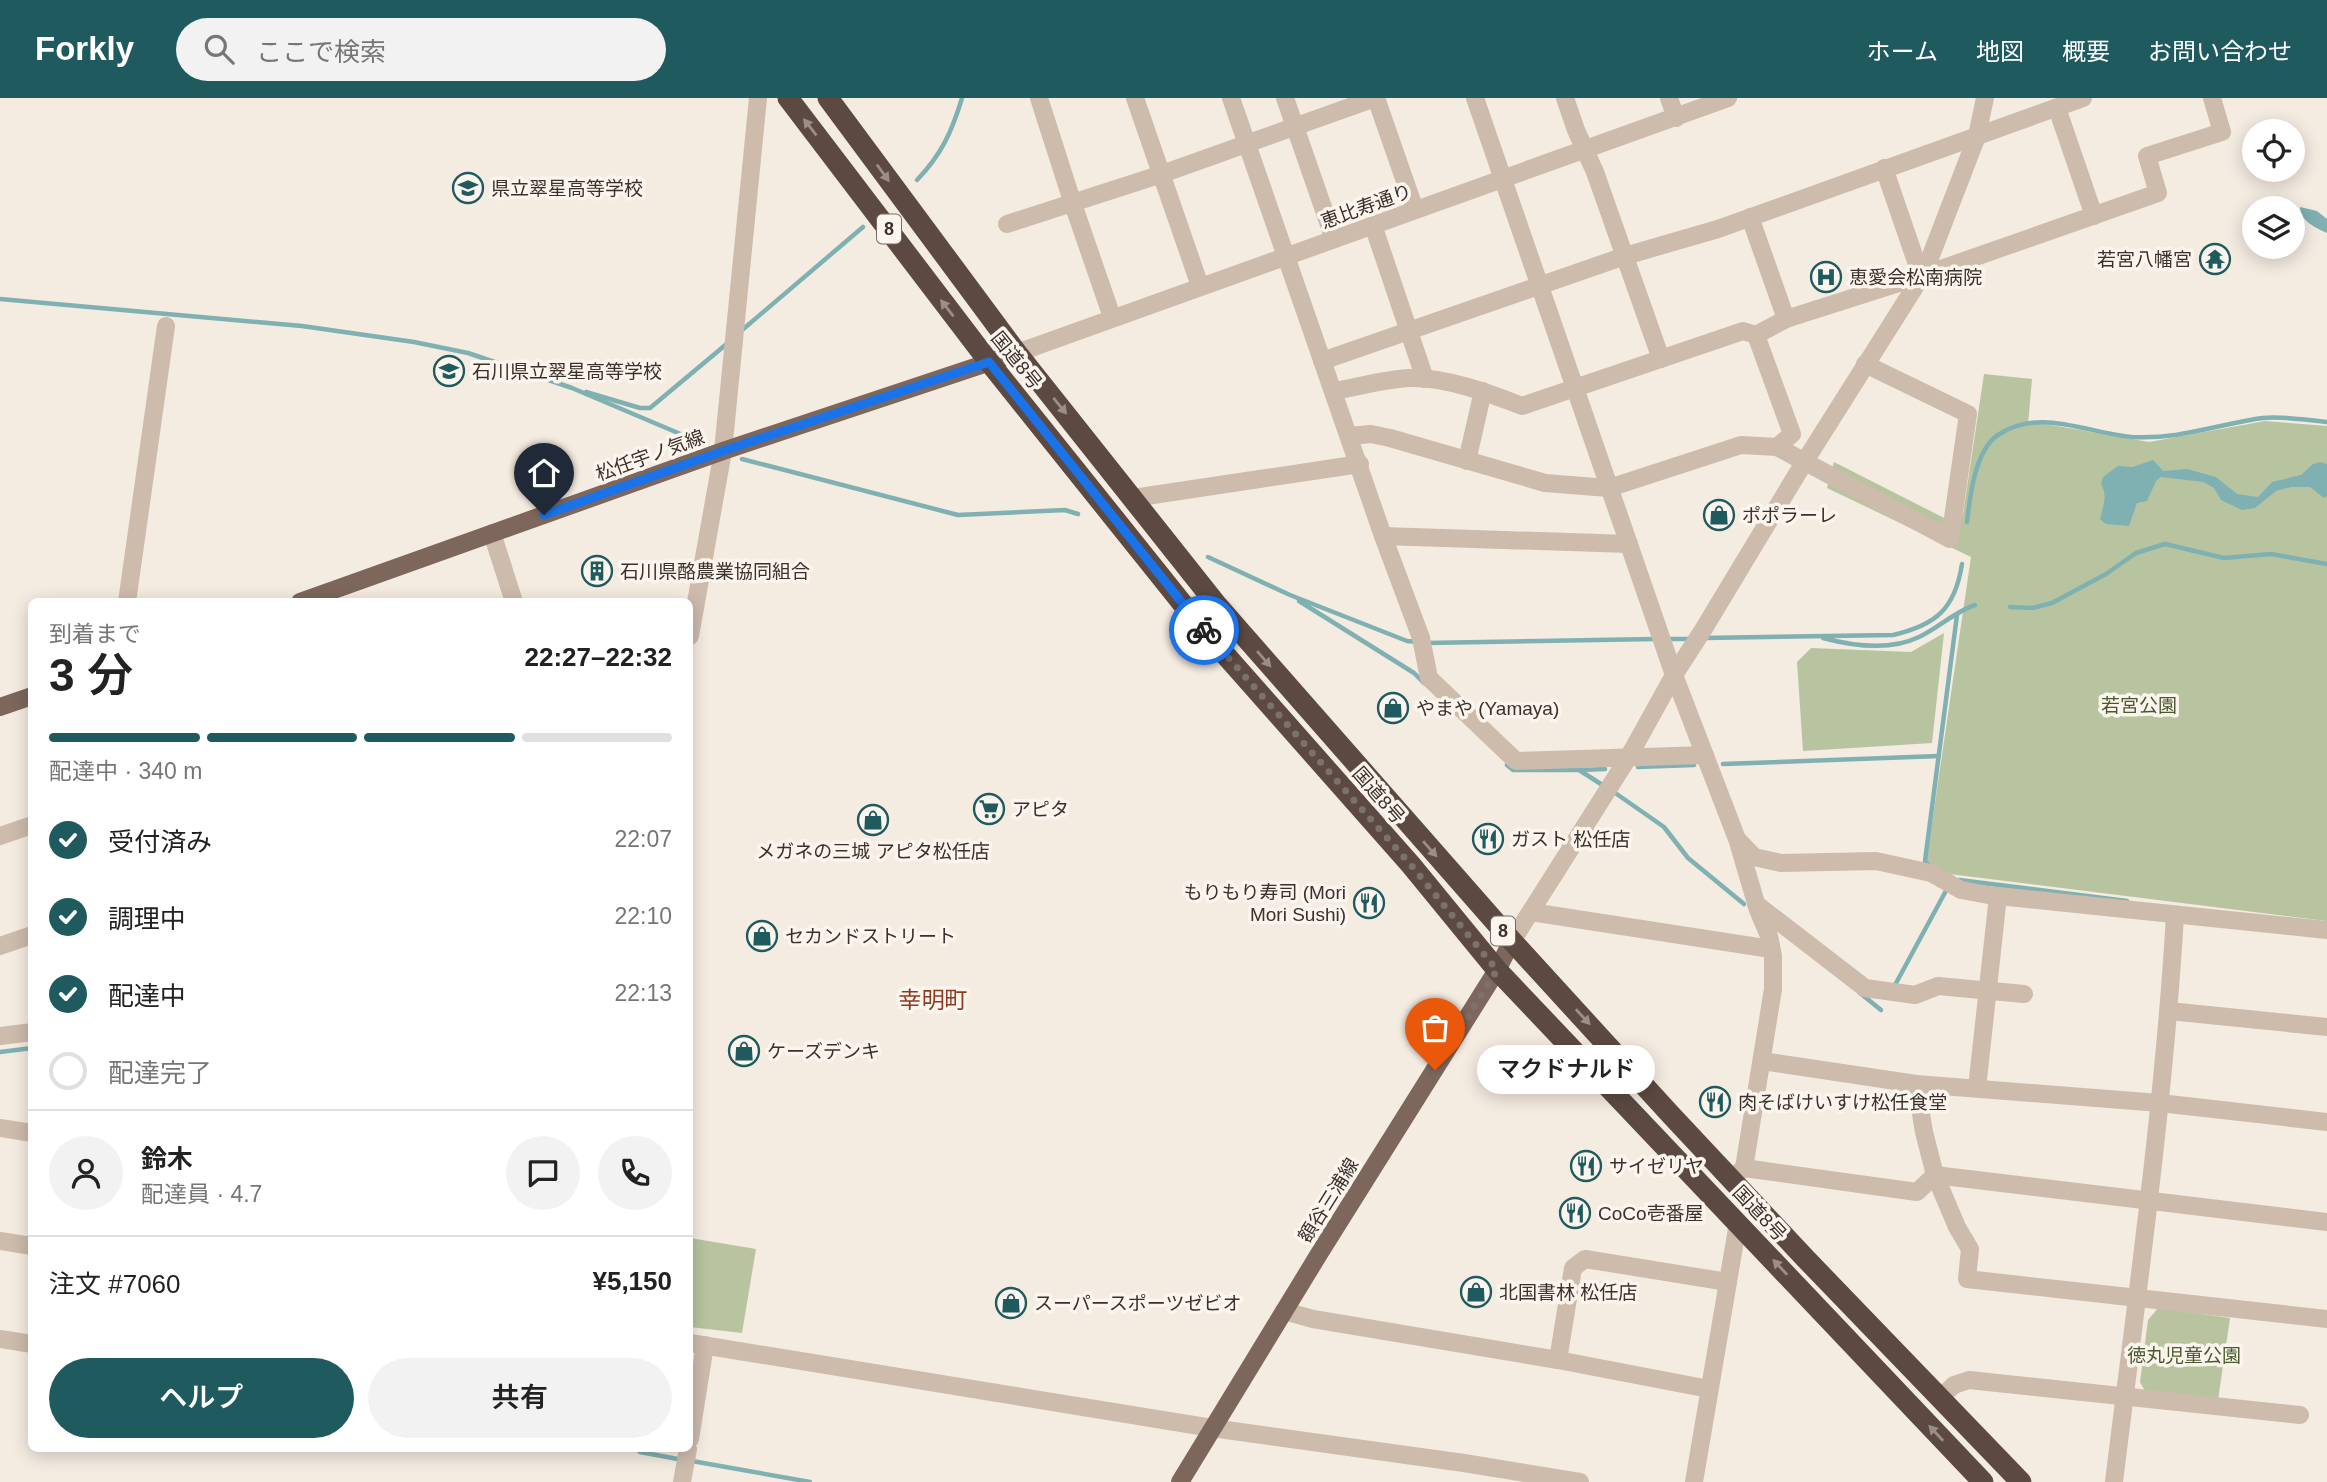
<!DOCTYPE html>
<html lang="ja">
<head>
<meta charset="utf-8">
<style>
	:root { --surface:#fff; --page:#f2f2f2; --text:#222; --muted:#767676; --line:#e0e0e0; --accent:#1f5a5e }
	body { margin:0; font-family:Helvetica,"Noto Sans JP",sans-serif; background:var(--page); color:var(--text); height:100vh; display:flex; flex-direction:column; font-size:26px; white-space:nowrap }
	* { box-sizing:border-box; margin:0 }
	p { font-size:23px; color:var(--muted) }
	.icon { flex:none; width:38px; height:38px; fill:none; stroke:currentColor; stroke-width:2; stroke-linecap:round; stroke-linejoin:round }
	.map { position:relative; flex:1; overflow:hidden }
	.drawer { position:absolute; left:28px; top:500px; width:665px; height:854px; display:flex; flex-direction:column; background:var(--surface); border-radius:10px; box-shadow:0 4px 18px #0003 }
	.drawer>* { flex:none }
	.buttons { position:absolute; left:2242px; top:21px; display:grid; gap:14px }
	.buttons a { display:grid; place-items:center; width:63px; height:63px; border-radius:50%; background:var(--surface); box-shadow:0 4px 18px #0003; font-size:35px }
	.pin { position:absolute; display:grid; place-items:center; width:60px; height:60px; color:#fff; margin:-72px -30px; border-radius:50% 50% 50% 0; rotate:-45deg; box-shadow:0 0 7px #0007 }
	.pin .icon { rotate:45deg }
	.courier { position:absolute; display:grid; place-items:center; width:70px; height:70px; margin:-35px; border:5px solid #1a73e8; border-radius:50%; background:#fff; color:#222; box-shadow:0 2px 9px #0007 }
	.bubble { position:absolute; height:49px; border-radius:24px; background:var(--surface); box-shadow:0 4px 18px #0003; font-size:23px; font-weight:600; line-height:49px; text-align:center }
	.summary em { font-style:normal; font-weight:600 }
	.summary div { display:flex; flex-direction:column-reverse }
	.summary { display:flex; align-items:center; justify-content:space-between; height:119px; padding:0 21px }
	h1 { font-size:46px; font-weight:600; line-height:52px }
	.bar { display:grid; grid-template-columns:repeat(4,1fr); gap:10px 7px; align-content:center; height:84px; padding:0 21px }
	.bar i { height:9px; border-radius:5px; background:var(--line) }
	.bar .current { background:var(--accent) }
	.bar p { grid-column:span 4 }
	.line { display:flex; align-items:center; gap:18px; padding:0 21px; border-top:2px solid var(--line) }
	.line div { flex:1 }
	.round { display:grid; place-items:center; flex:none; width:74px; height:74px; border-radius:37px; background:var(--page) }
	ol { padding:0 21px; list-style:none }
	li { display:flex; align-items:center; gap:21px; height:77px }
	li p { margin-inline-start:auto }
	li .icon { padding:7px; border-radius:50%; background:var(--accent); color:#fff; stroke-width:4 }
	li:last-child { color:var(--muted) }
	li i { width:38px; height:38px; border:4px solid var(--line); border-radius:50% }
	.button { display:flex; gap:14px; margin-top:auto; padding:14px 21px }
	.button a { flex:1; height:80px; border-radius:42px; background:var(--accent); color:#fff; font-size:28px; font-weight:600; line-height:80px; text-align:center }
	.button a+a { background:var(--page); color:var(--text) }
	header { display:flex; align-items:center; gap:42px; box-sizing:border-box; height:98px; padding:0 35px; background:var(--accent); color:#fff }
	header strong { font-size:33px }
	nav { display:flex; gap:38px; margin-inline-start:auto; font-size:24px }
	.search { width:490px; height:63px; background:var(--page); display:flex; align-items:center; gap:18px; box-sizing:border-box; padding:0 24px; border-radius:38px; color:var(--muted); font-size:26px }
	.map>svg:first-child { display:block }
</style>
</head>
<body>
<header>
<strong>Forkly</strong>
<div class="search"><svg class="icon" aria-label="search" viewBox="0 0 24 24"><circle cx="10" cy="10" r="6"/><path d="M15 15l6 6"/></svg>ここで検索</div>
<nav><a>ホーム</a><a>地図</a><a>概要</a><a>お問い合わせ</a></nav>
</header>
<div class="map">
<svg width="2327" height="1384" viewBox="0 0 2327 1384">
	<rect width="100%" height="100%" fill="#f4ebe1"/>
	<g fill="#b8c4a0">
		<polygon points="1984,276 2032,281 2028,327 2040,325 2149,344 2265,323 2327,328 2327,823 1925,773 1971,459 1827,390 1834,364 1954,425 1963,416"/>
		<polygon points="1944,535 1932,645 1803,653 1797,564 1811,550 1911,554"/>
		<polygon points="690,1140 756,1151 742,1235 690,1229"/>
		<polygon points="2158,1210 2230,1220 2218,1302 2145,1293 2140,1284 2148,1222"/>
	</g>
	<g fill="#7fb0b2">
		<path d="M2300 109 2317 113 2327 121V135C2316 130 2300 123 2300 109Z"/>
		<path d="M2153 362 2163 373 2187 371 2216 379 2237 396 2258 399 2272 384 2301 377 2313 366 2320 364 2327 366V398L2324 400 2310 389H2291L2276 393 2255 410 2242 412 2221 402 2214 390 2203 384 2161 379 2156 383 2147 403 2137 405 2129 428 2106 426 2100 421C2103 408 2108 398 2101 386L2103 379 2118 368 2133 369Z"/>
	</g>
	<g fill="none" stroke-linecap="round" stroke-linejoin="round">
		<g stroke="#7fb0b2" stroke-width="4.5">
			<path d="M917 82C942 56 952 33 962 0"/>
			<polyline points="0,201 302,228 414,244 468,255 572,290 704,346"/>
			<polyline points="741,233 863,129"/>
			<polyline points="586,294 640,310 650,310 729,244"/>
			<polyline points="742,361 958,417 1065,412 1078,416"/>
			<path d="M1967 424C1970 398 1975 352 1998 337 2039 309 2087 335 2132 339 2179 342 2218 326 2263 320 2284 318 2306 322 2327 324"/>
			<polyline points="1208,459 1290,497 1407,543 1418,544"/>
			<polyline points="1299,503 1414,575 1424,585"/>
			<polyline points="2010,509 2032,510 2052,505 2106,476 2136,455 2165,446 2224,460 2271,456 2327,466"/>
			<path d="M1703 540 1893 537C1936 527 1955 511 1962 466"/>
			<path d="M1823 540C1853 548 1890 553 1919 539 1938 530 1956 513 1975 507"/>
			<polyline points="1668,541 1690,541"/>
			<polyline points="1426,545 1655,541"/>
			<polyline points="1723,666 1939,658"/>
			<polyline points="1507,667 1513,672 1579,672 1604,688"/>
			<polyline points="1638,669 1694,667"/>
			<polyline points="1580,672 1605,671"/>
			<polyline points="1611,692 1664,729 1688,760 1744,806"/>
			<polyline points="1929,768 1925,763 1957,517"/>
			<polyline points="1959,782 2127,803"/>
			<polyline points="1895,887 1948,789"/>
			<polyline points="1860,895 1881,912"/>
			<polyline points="0,954 32,950"/>
			<polyline points="637,1351 640,1354 683,1362"/>
			<polyline points="692,1363 810,1384"/>
		</g>
		<g stroke="#cdbbac" stroke-width="18">
			<polyline points="1039,0 1073,106 1112,219"/>
			<polyline points="1135,0 1200,188"/>
			<polyline points="1231,0 1383,438 1421,540 1429,580 1516,663 1705,657"/>
			<polyline points="1285,0 1334,141"/>
			<polyline points="1376,0 1415,112"/>
			<polyline points="1475,0 1674,577 1737,741 1754,759 1781,765 1876,763 1931,775 1961,792 1988,797 2327,832"/>
			<polyline points="1565,0 1576,32 1595,74 1661,261"/>
			<polyline points="1669,0 1676,20"/>
			<polyline points="2057,10 2094,118"/>
			<polyline points="1884,70 1921,178"/>
			<polyline points="1750,119 1786,221"/>
			<polyline points="1007,126 1162,76 1375,0"/>
			<polyline points="1373,127 1425,281"/>
			<polyline points="1756,237 1792,336 1777,349"/>
			<polyline points="1017,255 1728,0"/>
			<polyline points="1322,263 1625,158 1718,131 2083,0"/>
			<path d="M1334 293C1358 289 1385 281 1410 280 1446 279 1489 295 1522 308L1743 233 1756 237 1786 221 1921 178 2158 95 2147 58 2222 34 2212 0"/>
			<polyline points="1350,338 1371,336 1390,340 1545,385 1609,390 1741,347 1777,349 1950,441 1968,316 1865,266"/>
			<polyline points="1467,363 1483,293"/>
			<polyline points="1133,400 1360,366"/>
			<polyline points="492,435 514,504"/>
			<polyline points="1383,438 1629,446"/>
			<polyline points="127,504 166,228"/>
			<polyline points="690,538 723,353 758,0"/>
			<polyline points="0,738 32,727"/>
			<polyline points="1738,744 1758,812 1769,838 1773,858 1773,891 1744,1070"/>
			<polyline points="1756,806 1865,890 1915,897 1938,888 2024,896"/>
			<polyline points="1531,814 1771,851"/>
			<polyline points="1512,843 1628,660 1674,577 1703,532 1805,363 1925,173 1977,38 1985,0"/>
			<polyline points="0,848 32,837"/>
			<polyline points="2169,913 2327,929"/>
			<polyline points="0,938 32,934"/>
			<polyline points="1762,963 1916,986 2160,1005 2327,1024"/>
			<polyline points="1916,986 1924,1034 1935,1077 1957,1129 1970,1151 1967,1181 2327,1221"/>
			<polyline points="1977,990 1998,798"/>
			<polyline points="0,1030 32,1035"/>
			<polyline points="1731,1081 1744,1070 1917,1094 1935,1077 2327,1124"/>
			<polyline points="0,1143 32,1148"/>
			<polyline points="1284,1213 1313,1221 1558,1262 1709,1291"/>
			<polyline points="0,1241 32,1246"/>
			<polyline points="690,1245 1212,1330 1464,1365 1580,1384"/>
			<polyline points="1558,1262 1573,1170 1585,1161 1728,1184"/>
			<polyline points="1941,1299 1954,1287 1969,1282 2300,1317"/>
			<polyline points="690,1341 705,1247"/>
			<polyline points="682,1384 688,1351"/>
			<polyline points="1694,1384 1738,1125"/>
			<path d="M2114 1384C2137 1196 2164 1007 2175 817"/>
		</g>
		<g stroke="#7d675c" stroke-width="18">
			<polyline points="300,504 723,353 1017,255"/>
			<polyline points="0,609 32,598"/>
			<polyline points="1180,1384 1319,1156 1497,872 1512,843"/>
		</g>
		<g stroke="#5c4a42" stroke-width="21">
			<polyline points="788,0 989,264 1206,535 1411,767 1497,872 1983,1384"/>
			<polyline points="828,0 1017,255 1217,507 1512,843 1671,1017 1805,1160 2021,1384"/>
		</g>
	</g>
	<defs><path id="oneway-solid" d="M-6-.8H1V-3.2L6.5 0L1 3.2V.8H-6Z" transform="scale(1.75)"/></defs>
	<g fill="#9c8e87">
		<use href="#oneway-solid" transform="translate(810 29) rotate(-128)"/>
		<use href="#oneway-solid" transform="translate(883 75) rotate(54)"/>
		<use href="#oneway-solid" transform="translate(947 210) rotate(-128)"/>
		<use href="#oneway-solid" transform="translate(1060 308) rotate(51)"/>
		<use href="#oneway-solid" transform="translate(1264 561) rotate(49)"/>
		<use href="#oneway-solid" transform="translate(1430 751) rotate(49)"/>
		<use href="#oneway-solid" transform="translate(1583 919) rotate(47)"/>
		<use href="#oneway-solid" transform="translate(1780 1169) rotate(-133)"/>
		<use href="#oneway-solid" transform="translate(1936 1335) rotate(-133)"/>
	</g>
	<g fill="none" stroke-linecap="round" stroke-linejoin="round">
		<polyline stroke="#7c716b" stroke-width="7" stroke-dasharray="0 12.6" points="1204,532 1411,767 1497,872 1435,972"/>
		<polyline stroke="#1a73e8" stroke-width="9" points="544,417 723,353 989,264 1204,532"/>
	</g>
	<defs>
		<g id="school-ring" transform="scale(1.575)"><circle r="9.5" fill="#fbf5ee" stroke="#1f5a5e" stroke-width="1.5"/><path d="M0-5L7-2L0 1L-7-2ZM-4 1L0 2.5L4 1V4Q0 6-4 4Z" fill="#1f5a5e"/></g>
		<g id="temple-ring" transform="scale(1.575)"><circle r="9.5" fill="#fbf5ee" stroke="#1f5a5e" stroke-width="1.5"/><path d="M0-6L5-2H3V0L6.5 2.5H4V6H1.5V3h-3V6H-4V2.5H-6.5L-3 0V-2H-5Z" fill="#1f5a5e"/></g>
		<g id="hospital-ring" transform="scale(1.575)"><circle r="9.5" fill="#fbf5ee" stroke="#1f5a5e" stroke-width="1.5"/><path d="M-5-5h3v3.5h4V-5h3V5h-3V1.5h-4V5h-3Z" fill="#1f5a5e"/></g>
		<g id="shop-ring" transform="scale(1.575)"><circle r="9.5" fill="#fbf5ee" stroke="#1f5a5e" stroke-width="1.5"/><path d="M-5-2.5h2.3a2.7 3.5 0 0 1 5.4 0H5L5.5 6h-11ZM-1.5-2.5h3a1.5 2.3 0 0 0-3 0Z" fill="#1f5a5e"/></g>
		<g id="building-ring" transform="scale(1.575)"><circle r="9.5" fill="#fbf5ee" stroke="#1f5a5e" stroke-width="1.5"/><path d="M-4-6H4V6H1V3H-1V6H-4ZM-2.5-4.3h1.7v1.8h-1.7ZM.8-4.3h1.7v1.8H.8ZM-2.5-1h1.7V.8h-1.7ZM.8-1h1.7V.8H.8Z" fill="#1f5a5e"/></g>
		<g id="supermarket-ring" transform="scale(1.575)"><circle r="9.5" fill="#fbf5ee" stroke="#1f5a5e" stroke-width="1.5"/><path d="M-6-5.5h2.5l.6 2H6L4.5 2H-2.5L-4.4-4H-6ZM-1.5 3.2a1.3 1.3 0 1 0 .1 0ZM3 3.2a1.3 1.3 0 1 0 .1 0Z" fill="#1f5a5e"/></g>
		<g id="restaurant-ring" transform="scale(1.575)"><circle r="9.5" fill="#fbf5ee" stroke="#1f5a5e" stroke-width="1.5"/><path d="M-5-6h1v4h1v-4h1v4h1v-4h1v5L-1.5 .5V6h-2V.5L-5-1ZM5-6V6H3V1.5H1.5Q1.5-4 5-6Z" fill="#1f5a5e"/></g>
	</defs>
	<g fill-rule="evenodd">
		<use href="#school-ring" x="468" y="90"/>
		<use href="#temple-ring" x="2215" y="161"/>
		<use href="#hospital-ring" x="1826" y="179"/>
		<use href="#school-ring" x="449" y="273"/>
		<use href="#shop-ring" x="1719" y="417"/>
		<use href="#building-ring" x="597" y="473"/>
		<use href="#shop-ring" x="1393" y="610"/>
		<use href="#supermarket-ring" x="989" y="711"/>
		<use href="#shop-ring" x="873" y="722"/>
		<use href="#restaurant-ring" x="1488" y="741"/>
		<use href="#restaurant-ring" x="1369" y="805"/>
		<use href="#shop-ring" x="762" y="838"/>
		<use href="#shop-ring" x="744" y="953"/>
		<use href="#restaurant-ring" x="1715" y="1004"/>
		<use href="#restaurant-ring" x="1586" y="1068"/>
		<use href="#restaurant-ring" x="1575" y="1115"/>
		<use href="#shop-ring" x="1476" y="1194"/>
		<use href="#shop-ring" x="1011" y="1205"/>
	</g>
	<g text-anchor="middle" stroke-width="7" stroke-linejoin="round" paint-order="stroke">
		<g fill="#fbf5ee" stroke="#756b66" stroke-width="2">
			<rect x="877" y="116.5" width="24" height="29" rx="5"/>
			<rect x="1491" y="818.5" width="24" height="29" rx="5"/>
		</g>
		<g font-size="18" font-weight="bold" fill="#3b302b">
			<text x="889" y="137">8</text>
			<text x="1503" y="839">8</text>
		</g>
		<g font-size="19" fill="#3b302b" stroke="#fbf5ee" text-anchor="start">
			<text x="491" y="97">県立翠星高等学校</text>
			<text x="2192" y="168" text-anchor="end">若宮八幡宮</text>
			<text x="1849" y="186">恵愛会松南病院</text>
			<text x="472" y="280">石川県立翠星高等学校</text>
			<text x="1742" y="424">ポポラーレ</text>
			<text x="620" y="480">石川県酪農業協同組合</text>
			<text x="1416" y="617">やまや (Yamaya)</text>
			<text x="1012" y="718">アピタ</text>
			<text x="1511" y="748">ガスト 松任店</text>
			<text x="873" y="760" text-anchor="middle">メガネの三城 アピタ松任店</text>
			<text x="1346" y="801" text-anchor="end">もりもり寿司 (Mori<tspan x="1346" dy="22">Mori Sushi)</tspan></text>
			<text x="785" y="845">セカンドストリート</text>
			<text x="767" y="960">ケーズデンキ</text>
			<text x="1738" y="1011">肉そばけいすけ松任食堂</text>
			<text x="1609" y="1075">サイゼリヤ</text>
			<text x="1598" y="1122">CoCo壱番屋</text>
			<text x="1499" y="1201">北国書林 松任店</text>
			<text x="1034" y="1212">スーパースポーツゼビオ</text>
		</g>
		<g font-size="19" fill="#3b302b" stroke="#fbf5ee">
			<text transform="translate(1366 108) rotate(-20)" y="7">恵比寿通り</text>
			<text transform="translate(1017 262) rotate(51)" y="7">国道8号</text>
			<text transform="translate(650 357) rotate(-20)" y="7">松任宇ノ気線</text>
			<text transform="translate(1379 697) rotate(49)" y="7">国道8号</text>
			<text transform="translate(1328 1102) rotate(-58)" y="7">額谷三浦線</text>
			<text transform="translate(1760 1115) rotate(47)" y="7">国道8号</text>
		</g>
		<g font-size="19" fill="#4a5a2e" stroke="#fbf5ee">
			<text x="2139" y="614">若宮公園</text>
			<text x="2184" y="1264">徳丸児童公園</text>
		</g>
		<g font-size="23" fill="#8c3b22" stroke="#fbf5ee">
			<text x="933" y="910">幸明町</text>
		</g>
	</g>
</svg>
<div class="buttons">
<a><svg class="icon" aria-label="locate" viewBox="0 0 24 24"><circle cx="12" cy="12" r="6"/><path d="M12 2v4M12 18v4M2 12h4M18 12h4"/></svg></a>
<a><svg class="icon" aria-label="layers" viewBox="0 0 24 24"><path d="M12 4l9 5-9 5-9-5zM3 14l9 5 9-5"/></svg></a>
</div>
<div class="pin" style="left:1435px;top:972px;background:#ea580c"><svg class="icon" aria-label="bag" viewBox="0 0 24 24"><path d="M5 8h14l-1 12H6zM9 8a3 3 0 0 1 6 0"/></svg></div>
<div class="pin" style="left:544px;top:417px;background:#1f2937"><svg class="icon" aria-label="home" viewBox="0 0 24 24"><path d="M3 11l9-7 9 7M6 9v11h12V9"/></svg></div>
<div class="courier" style="left:1204px;top:532px"><svg class="icon" aria-label="bike" viewBox="0 0 24 24"><circle cx="6" cy="16" r="4"/><circle cx="18" cy="16" r="4"/><path d="M6 16l4-8h5l3 8M10 8l3 8H6M13 5h3"/></svg></div>
<div class="bubble" style="left:1477px;top:947px;width:178px">マクドナルド</div>
<section class="drawer">
<div class="summary"><div><h1>3 分</h1><p>到着まで</p></div><em>22:27–22:32</em></div>
<div class="bar"><i class="current"></i><i class="current"></i><i class="current"></i><i></i><p>配達中 · 340 m</p></div>
<ol>
<li><svg class="icon" aria-label="check" viewBox="0 0 24 24"><path d="M5 12l5 5 9-10"/></svg>受付済み<p>22:07</p></li>
<li><svg class="icon" aria-label="check" viewBox="0 0 24 24"><path d="M5 12l5 5 9-10"/></svg>調理中<p>22:10</p></li>
<li><svg class="icon" aria-label="check" viewBox="0 0 24 24"><path d="M5 12l5 5 9-10"/></svg>配達中<p>22:13</p></li>
<li><i></i>配達完了</li>
</ol>
<div class="line" style="height:126px"><a class="round"><svg class="icon" aria-label="person" viewBox="0 0 24 24"><circle cx="12" cy="8" r="4"/><path d="M4 21q1-7 8-7t8 7"/></svg></a><div><b>鈴木</b><p>配達員 · 4.7</p></div><a class="round"><svg class="icon" aria-label="chat" viewBox="0 0 24 24"><path d="M4 5h16v11H9l-5 4z"/></svg></a><a class="round"><svg class="icon" aria-label="phone" viewBox="0 0 24 24"><path d="M5 4h4l2 5-3 2q2 4 5 5l2-3 5 2v4C11 20 4 13 5 4z"/></svg></a></div>
<div class="line" style="height:91px"><div>注文 #7060</div><b>¥5,150</b></div>
<div class="button"><a>ヘルプ</a><a>共有</a></div>
</section>
</div>
</body>
</html>
